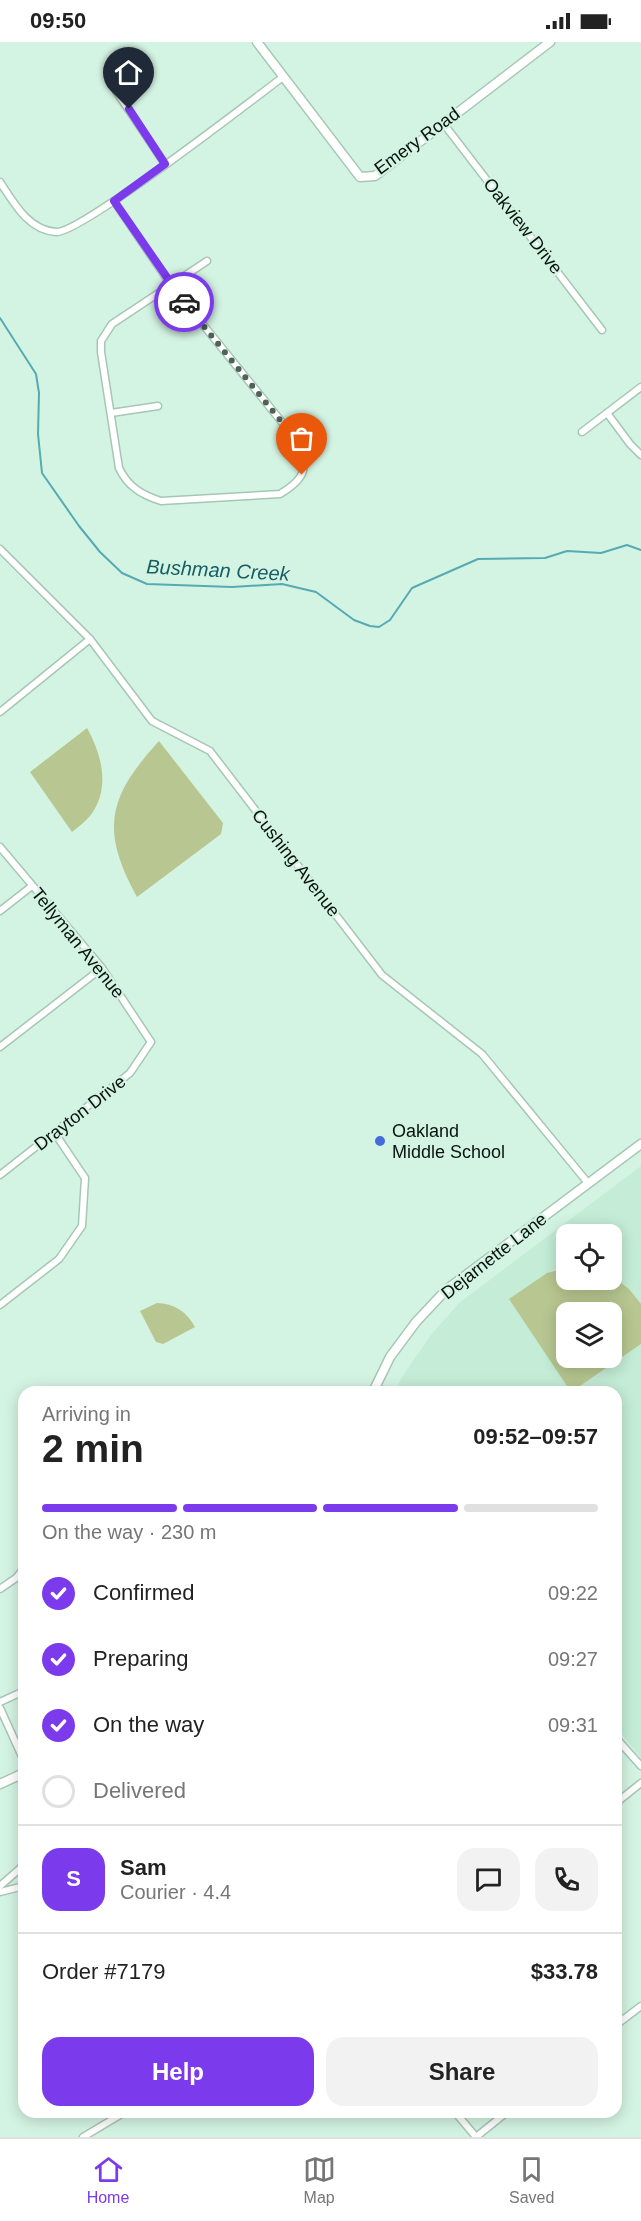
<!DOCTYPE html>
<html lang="en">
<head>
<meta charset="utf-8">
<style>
	:root { --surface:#fff; --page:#f2f2f2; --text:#222; --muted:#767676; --line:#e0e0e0; --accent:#7c3aed }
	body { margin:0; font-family:Helvetica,sans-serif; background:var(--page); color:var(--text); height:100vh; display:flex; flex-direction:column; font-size:22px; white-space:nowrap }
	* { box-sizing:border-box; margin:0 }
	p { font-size:20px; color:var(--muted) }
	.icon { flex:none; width:33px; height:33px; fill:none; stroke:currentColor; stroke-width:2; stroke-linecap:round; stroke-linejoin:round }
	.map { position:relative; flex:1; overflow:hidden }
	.side { position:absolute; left:18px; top:1344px; width:604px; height:732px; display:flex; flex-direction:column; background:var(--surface); border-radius:18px; box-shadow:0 3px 15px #0003 }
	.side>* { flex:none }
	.tools { position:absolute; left:556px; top:1182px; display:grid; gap:12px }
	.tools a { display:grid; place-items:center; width:66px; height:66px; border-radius:12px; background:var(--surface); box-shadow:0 3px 15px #0003; font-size:30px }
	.pin { position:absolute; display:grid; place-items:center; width:51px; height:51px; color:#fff; margin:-62px -26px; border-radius:50% 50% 50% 0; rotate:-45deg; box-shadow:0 0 6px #0007 }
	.pin .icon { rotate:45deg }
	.courier { position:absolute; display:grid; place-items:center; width:60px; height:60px; margin:-30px; border:4px solid #7c3aed; border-radius:50%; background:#fff; color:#222; box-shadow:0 2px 8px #0007 }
	.summary em { font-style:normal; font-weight:700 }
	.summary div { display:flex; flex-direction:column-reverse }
	.summary { display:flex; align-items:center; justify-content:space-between; height:102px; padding:0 24px }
	h1 { font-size:39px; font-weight:700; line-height:45px }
	.bar { display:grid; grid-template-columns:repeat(4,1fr); gap:9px 6px; align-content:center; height:72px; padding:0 24px }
	.bar i { height:8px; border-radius:4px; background:var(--line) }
	.bar .selected { background:var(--accent) }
	.bar p { grid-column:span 4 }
	.line { display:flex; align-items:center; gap:15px; padding:0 24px; border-top:2px solid var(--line) }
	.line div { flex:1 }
	.round { display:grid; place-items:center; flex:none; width:63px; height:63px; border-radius:18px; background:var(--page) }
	ol { padding:0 24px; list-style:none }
	li { display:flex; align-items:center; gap:18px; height:66px }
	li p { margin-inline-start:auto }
	li .icon { padding:6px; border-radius:50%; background:var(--accent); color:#fff; stroke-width:4 }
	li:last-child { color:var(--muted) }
	li i { width:33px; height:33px; border:3px solid var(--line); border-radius:50% }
	.button { display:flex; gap:12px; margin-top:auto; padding:12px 24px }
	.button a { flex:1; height:69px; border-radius:18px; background:var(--accent); color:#fff; font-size:24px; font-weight:700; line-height:69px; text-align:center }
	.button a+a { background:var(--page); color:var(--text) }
	.status { display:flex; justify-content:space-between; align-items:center; height:42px; padding:0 30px; background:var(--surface); direction:ltr }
	.status svg { height:16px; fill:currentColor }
	.dock { display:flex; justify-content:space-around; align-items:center; height:84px; border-top:2px solid var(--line); background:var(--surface); font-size:16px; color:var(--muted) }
	.dock a { display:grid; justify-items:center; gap:3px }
	.dock .selected { color:var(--accent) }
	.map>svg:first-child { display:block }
</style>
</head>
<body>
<div class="status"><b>09:50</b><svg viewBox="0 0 49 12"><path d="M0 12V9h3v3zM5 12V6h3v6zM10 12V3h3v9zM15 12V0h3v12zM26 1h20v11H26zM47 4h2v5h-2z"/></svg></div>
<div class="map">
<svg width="641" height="2095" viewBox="0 0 641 2095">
	<rect width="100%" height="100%" fill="#d4f4e3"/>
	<path fill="#c4ecd6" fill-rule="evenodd" d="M641 1124V1716L617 1686 616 1350H394L404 1332 431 1293 459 1261ZM567 1192H612V1238H567ZM567 1270H612V1316H567Z"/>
	<g fill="#b8c791" fill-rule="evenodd">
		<path d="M87 686C102 713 111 747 90 774 85 780 78 785 72 790L30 730Z"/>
		<path d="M159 699 223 781 221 792 137 855C99 786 109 754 159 699Z"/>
		<path d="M567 1226V1238H612V1234L629 1247 641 1262V1302L571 1350 509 1257 547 1231ZM612 1270V1316H567V1270Z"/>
		<path d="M157 1261C174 1261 187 1270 195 1285L163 1302 156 1300 140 1269Z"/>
	</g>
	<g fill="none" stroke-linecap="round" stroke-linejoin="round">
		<polyline stroke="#56aab2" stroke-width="2" points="0,276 36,332 39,351 38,392 42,431 79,484 100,510 122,531 147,542 232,545 282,542 316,550 354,578 370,584 379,585 390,578 412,546 478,517 545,516 567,509 601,511 627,503 641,508"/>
		<g stroke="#a7c6b5" stroke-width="9">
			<g id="street">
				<polyline points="116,49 165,122"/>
				<polyline points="443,81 602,288"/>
				<path d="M0 140C14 161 28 188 56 190 80 192 252 58 283 35"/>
				<path d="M114 159 171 243 298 400C309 427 305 437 280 452L161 459C142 453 128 445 119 426L101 310V299L112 282 207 219"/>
				<polyline points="111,371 158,364"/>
				<polyline points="607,371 630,402 641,413"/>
				<polyline points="582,390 641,345"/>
				<polyline points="0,507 90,597 152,679 210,709 382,933 482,1012 588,1141"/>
				<polyline points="0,670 90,597"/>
				<polyline points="0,805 102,926 151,1000 130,1031 0,1133"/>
				<polyline points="0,869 32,844"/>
				<polyline points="0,1005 102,926"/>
				<polyline points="0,1263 59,1217 82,1184 85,1136 54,1090"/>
				<polyline points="0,1547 16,1536 24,1526"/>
				<polyline points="0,1660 24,1649"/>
				<polyline points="0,1666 24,1719"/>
				<polyline points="616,1696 641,1724"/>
				<polyline points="616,1761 641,1741"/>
				<polyline points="0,1844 24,1823"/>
				<polyline points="0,1850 24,1844"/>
				<polyline points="616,1983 641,1964"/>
				<polyline points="455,2070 476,2095"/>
				<polyline points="83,2095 125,2070"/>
				<polyline points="476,2095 507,2070"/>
			</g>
		</g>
		<g stroke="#a7c6b5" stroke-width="11">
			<g id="secondary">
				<polyline points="257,0 360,135 375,134 550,0"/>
				<polyline points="373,1350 390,1315 416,1280 446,1248 641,1102"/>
				<polyline points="0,1742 24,1731"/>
			</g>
		</g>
		<use href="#street" stroke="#fff" stroke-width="6"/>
		<use href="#secondary" stroke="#fff" stroke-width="8"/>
	</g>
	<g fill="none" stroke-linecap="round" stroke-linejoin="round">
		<polyline stroke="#4f6259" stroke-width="6" stroke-dasharray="0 10.8" points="184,260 298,400 305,422 302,433"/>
		<polyline stroke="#7c3aed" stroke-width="8" points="129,67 165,122 114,159 184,260"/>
	</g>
	<circle fill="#456cde" stroke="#d4f4e3" stroke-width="2" cx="380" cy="1099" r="6"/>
	<g text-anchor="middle" stroke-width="4.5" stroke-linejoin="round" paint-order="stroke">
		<g font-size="18" fill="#08130e" stroke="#d4f4e3">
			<text transform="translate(417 99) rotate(-36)" y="6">Emery Road</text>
			<text transform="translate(523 184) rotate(52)" y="6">Oakview Drive</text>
			<text transform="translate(296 821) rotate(52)" y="6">Cushing Avenue</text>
			<text transform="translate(78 901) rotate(51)" y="6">Tellyman Avenue</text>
			<text transform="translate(80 1071) rotate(-38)" y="6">Drayton Drive</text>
			<text transform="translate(494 1214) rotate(-38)" y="6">Dejarnette Lane</text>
		</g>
		<g font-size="18" fill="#08130e" stroke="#d4f4e3" text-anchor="start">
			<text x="392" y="1095">Oakland<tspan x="392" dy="21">Middle School</tspan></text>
		</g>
		<g font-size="20" font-style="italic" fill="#175d64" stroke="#d4f4e3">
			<text transform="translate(218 528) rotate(3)" y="7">Bushman Creek</text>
		</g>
	</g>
</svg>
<div class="tools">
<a><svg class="icon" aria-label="locate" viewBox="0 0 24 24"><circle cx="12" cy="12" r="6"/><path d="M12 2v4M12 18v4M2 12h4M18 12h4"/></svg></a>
<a><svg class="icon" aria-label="layers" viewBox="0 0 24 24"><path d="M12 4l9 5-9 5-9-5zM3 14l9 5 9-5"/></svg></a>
</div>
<div class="pin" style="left:302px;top:433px;background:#ea580c"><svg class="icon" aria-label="bag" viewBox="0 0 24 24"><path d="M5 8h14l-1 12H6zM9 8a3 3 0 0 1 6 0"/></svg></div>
<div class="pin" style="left:129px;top:67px;background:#1f2937"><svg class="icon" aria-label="home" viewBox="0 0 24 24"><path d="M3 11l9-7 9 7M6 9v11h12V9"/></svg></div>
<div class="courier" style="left:184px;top:260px"><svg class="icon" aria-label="car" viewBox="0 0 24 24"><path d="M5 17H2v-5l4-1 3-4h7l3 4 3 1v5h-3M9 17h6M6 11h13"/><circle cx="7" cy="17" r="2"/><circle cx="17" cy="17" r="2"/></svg></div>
<section class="side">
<div class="summary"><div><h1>2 min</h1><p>Arriving in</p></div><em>09:52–09:57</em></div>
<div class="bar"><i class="selected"></i><i class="selected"></i><i class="selected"></i><i></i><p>On the way · 230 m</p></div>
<ol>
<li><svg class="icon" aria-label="check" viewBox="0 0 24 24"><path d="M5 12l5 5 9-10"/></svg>Confirmed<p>09:22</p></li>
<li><svg class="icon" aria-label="check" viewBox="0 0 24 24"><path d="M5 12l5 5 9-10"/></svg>Preparing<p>09:27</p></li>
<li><svg class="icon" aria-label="check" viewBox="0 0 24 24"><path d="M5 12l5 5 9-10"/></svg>On the way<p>09:31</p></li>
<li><i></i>Delivered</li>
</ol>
<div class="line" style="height:108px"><b class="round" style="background:var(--accent);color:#fff">S</b><div><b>Sam</b><p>Courier · 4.4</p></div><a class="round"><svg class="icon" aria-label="chat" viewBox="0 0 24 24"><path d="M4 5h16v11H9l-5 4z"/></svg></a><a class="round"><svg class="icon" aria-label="phone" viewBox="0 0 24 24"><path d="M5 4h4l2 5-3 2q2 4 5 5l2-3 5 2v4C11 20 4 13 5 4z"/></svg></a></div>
<div class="line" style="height:78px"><div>Order #7179</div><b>$33.78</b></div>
<div class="button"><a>Help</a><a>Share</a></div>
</section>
</div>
<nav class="dock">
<a class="selected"><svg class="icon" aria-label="home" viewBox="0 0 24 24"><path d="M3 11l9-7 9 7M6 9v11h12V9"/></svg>Home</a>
<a><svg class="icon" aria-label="map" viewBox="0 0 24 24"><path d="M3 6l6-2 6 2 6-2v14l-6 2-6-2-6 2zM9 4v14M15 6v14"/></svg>Map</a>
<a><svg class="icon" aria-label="saved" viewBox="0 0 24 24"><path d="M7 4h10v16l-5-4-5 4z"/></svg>Saved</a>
</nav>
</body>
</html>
